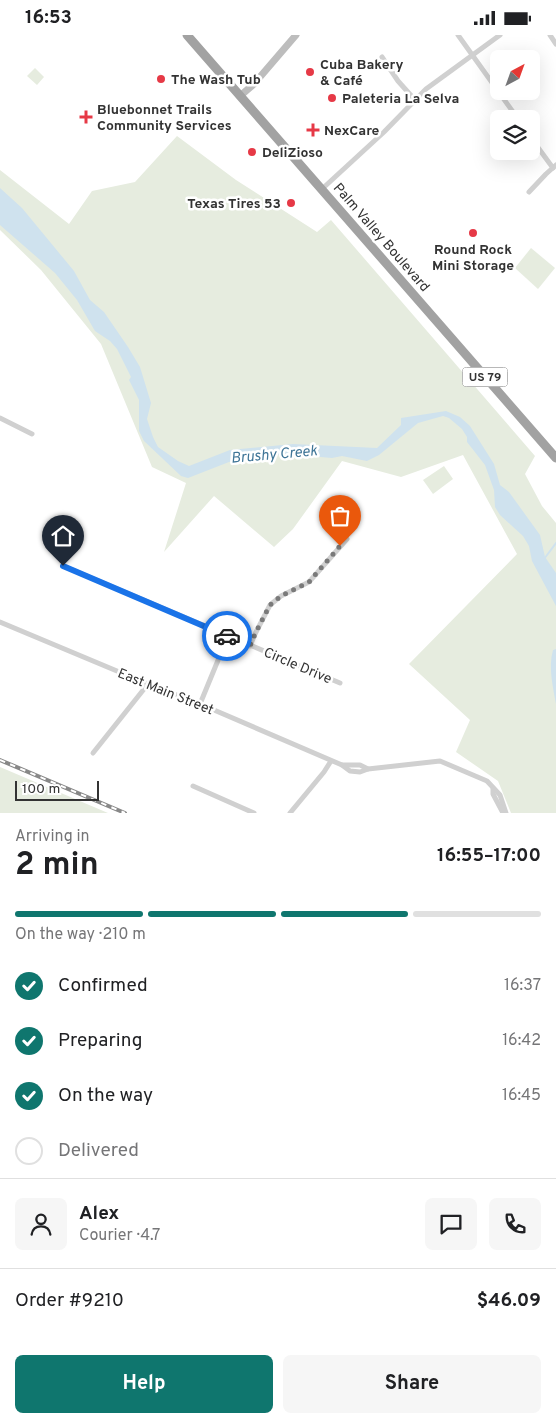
<!DOCTYPE html>
<html lang="en">
<head>
<meta charset="utf-8">
<style>
	:root { --surface:#fff; --page:#f6f6f6; --text:#202124; --muted:#757577; --line:#e0e0e0; --accent:#0f766e }
	body { margin:0; font-family:Overpass,sans-serif; background:var(--page); color:var(--text); height:100vh; display:flex; flex-direction:column; font-size:19px; white-space:nowrap }
	* { box-sizing:border-box; margin:0 }
	p { font-size:16px; color:var(--muted) }
	.icon { flex:none; width:28px; height:28px; fill:none; stroke:currentColor; stroke-width:2; stroke-linecap:round; stroke-linejoin:round }
	.map { position:relative; height:778px; overflow:hidden }
	.panel { display:flex; flex-direction:column; background:var(--surface); flex:1 }
	.panel>* { flex:none }
	.needle { width:32px; rotate:41deg }
	.tools { position:absolute; left:490px; top:15px; display:grid; gap:10px }
	.tools a { display:grid; place-items:center; width:50px; height:50px; border-radius:8px; background:var(--surface); box-shadow:0 5px 20px #0002; font-size:25px }
	.scale { position:absolute; left:15px; bottom:12px; width:84px; box-sizing:border-box; padding-left:5px; border:2px solid #333; border-top:0; font-size:14px; line-height:18px; white-space:nowrap; color:#333; -webkit-text-stroke:4px #fff; paint-order:stroke }
	.pin { position:absolute; display:grid; place-items:center; width:42px; height:42px; color:#fff; margin:-51px -21px; border-radius:50% 50% 50% 0; rotate:-45deg; box-shadow:0 0 5px #0007 }
	.pin .icon { rotate:45deg }
	.courier { position:absolute; display:grid; place-items:center; width:50px; height:50px; margin:-25px; border:4px solid #1a73e8; border-radius:50%; background:#fff; color:#222; box-shadow:0 1px 6px #0007 }
	.head em { font-style:normal; font-weight:700 }
	.head div { display:flex; flex-direction:column-reverse }
	.head { display:flex; align-items:center; justify-content:space-between; height:85px; padding:0 15px }
	h1 { font-size:32px; font-weight:700; line-height:38px }
	.bar { display:grid; grid-template-columns:repeat(4,1fr); gap:8px 5px; align-content:center; height:60px; padding:0 15px }
	.bar i { height:6px; border-radius:4px; background:var(--line) }
	.bar .active { background:var(--accent) }
	.bar p { grid-column:span 4 }
	.line { display:flex; align-items:center; gap:12px; padding:0 15px; border-top:1px solid var(--line) }
	.line div { flex:1 }
	.round { display:grid; place-items:center; flex:none; width:52px; height:52px; border-radius:8px; background:var(--page) }
	ol { padding:0 15px; list-style:none }
	li { display:flex; align-items:center; gap:15px; height:55px }
	li p { margin-inline-start:auto }
	li .icon { padding:5px; border-radius:50%; background:var(--accent); color:#fff; stroke-width:4 }
	li:last-child { color:var(--muted) }
	li i { width:28px; height:28px; border:2px solid var(--line); border-radius:50% }
	.action { display:flex; gap:10px; margin-top:auto; padding:10px 15px }
	.action a { flex:1; height:58px; border-radius:8px; background:var(--accent); color:#fff; font-size:20px; font-weight:700; line-height:58px; text-align:center }
	.action a+a { background:var(--page); color:var(--text) }
	.status { display:flex; justify-content:space-between; align-items:center; height:35px; padding:0 25px; background:var(--surface); direction:ltr }
	.status svg { height:14px; fill:currentColor }
	.map>svg:first-child { display:block }
</style>
</head>
<body>
<div class="status"><b>16:53</b><svg viewBox="0 0 49 12"><path d="M0 12V9h3v3zM5 12V6h3v6zM10 12V3h3v9zM15 12V0h3v12zM26 1h20v11H26zM47 4h2v5h-2z"/></svg></div>
<div class="map">
<svg width="556" height="778" viewBox="0 0 556 778">
	<rect width="100%" height="100%" fill="#fff"/>
	<g fill="#e6ecdf">
		<polygon points="35,33 44,42 37,50 27,41"/>
		<polygon points="177,101 236,145 317,197 331,185 535,421 525,439 542,471 556,488 556,778 511,778 498,746 456,717 470,685 409,629 517,519 463,420 401,442 342,426 293,494 274,512 214,461 164,517 186,448 152,432 101,309 41,235 0,195 0,135 69,189 92,156 135,147"/>
		<polygon points="531,213 555,233 538,254 515,233"/>
		<polygon points="444,431 453,444 433,459 423,445"/>
		<polygon points="0,732 108,778 0,778"/>
	</g>
	<g fill="#cfe2ee">
		<polygon points="0,153 22,173 74,236 90,265 104,277 128,312 140,332 151,368 147,384 153,402 158,412 178,426 189,431 230,415 293,409 377,413 401,390 401,383 446,376 460,382 470,391 494,429 500,450 509,457 540,500 545,522 556,538 556,571 532,526 529,511 523,501 500,480 495,472 494,455 485,430 467,407 467,402 462,394 449,383 443,381 418,388 379,420 367,426 342,421 332,423 298,420 267,420 229,427 188,443 181,441 144,406 139,396 139,365 129,345 131,342 117,314 110,306 95,296 77,265 55,238 0,190"/>
		<path d="M556 614V669C553 652 548 632 553 615Z"/>
	</g>
	<g fill="none" stroke-linecap="round" stroke-linejoin="round">
		<polyline stroke="#cfe2ee" stroke-width="2" points="544,524 556,508"/>
		<g stroke="#d0d0d0" stroke-width="5">
			<polyline points="458,0 518,84"/>
			<polyline points="550,0 556,9"/>
			<polyline points="382,22 398,46 415,65"/>
			<polyline points="531,103 553,133"/>
			<polyline points="322,154 384,97 426,54 500,0"/>
			<polyline points="529,157 546,139 556,130"/>
			<polyline points="0,383 32,399"/>
			<polyline points="63,531 340,648"/>
			<polyline points="0,587 148,649 200,669 342,730 350,736 360,737 368,734 440,726 487,746 500,760 506,778"/>
			<polyline points="250,611 255,599 270,570 281,561 309,547 347,504"/>
			<polyline points="200,669 228,601"/>
			<polyline points="93,718 148,649"/>
			<polyline points="342,730 360,730 368,734"/>
			<polyline points="193,751 254,778"/>
			<polyline points="493,754 493,759 503,778"/>
			<polyline points="290,778 324,737 331,726"/>
		</g>
		<polyline stroke="#bdbdbd" stroke-width="7" points="240,61 254,49 296,0"/>
		<polyline stroke="#a2a2a2" stroke-width="9" points="187,0 556,423"/>
		<g stroke="#888" stroke-width="4">
			<polyline id="rail" points="0,725 125,778"/>
		</g>
		<use href="#rail" stroke="#fff" stroke-width="2" stroke-dasharray="5.5" stroke-linecap="butt"/>
	</g>
	<g fill="none" stroke-linecap="round" stroke-linejoin="round">
		<polyline stroke="#7a7a7a" stroke-width="5" stroke-dasharray="0 9" points="227,601 250,611 255,599 270,570 281,561 309,547 340,511"/>
		<polyline stroke="#1a73e8" stroke-width="6" points="63,531 227,601"/>
	</g>
	<g fill="#e63946" stroke="#fff" stroke-width="2">
		<circle cx="310" cy="37" r="5"/>
		<circle cx="161" cy="44" r="5"/>
		<circle cx="332" cy="63" r="5"/>
		<path d="M83.5 74.5h5v5h5v5h-5v5h-5v-5h-5v-5h5z"/>
		<path d="M310.5 87.5h5v5h5v5h-5v5h-5v-5h-5v-5h5z"/>
		<circle cx="252" cy="117" r="5"/>
		<circle cx="291" cy="168" r="5"/>
		<circle cx="473" cy="198" r="5"/>
	</g>
	<g text-anchor="middle" stroke-width="5" stroke-linejoin="round" paint-order="stroke">
		<rect fill="#fff" stroke="#707070" stroke-width="1" x="462.5" y="332.5" width="45" height="19" rx="4"/>
		<g font-size="12" font-weight="bold" fill="#333">
			<text x="485" y="346">US 79</text>
		</g>
		<g font-size="14" font-weight="bold" fill="#333" stroke="#fff" text-anchor="start">
			<text x="320" y="34">Cuba Bakery<tspan x="320" dy="16">&amp; Café</tspan></text>
			<text x="171" y="49">The Wash Tub</text>
			<text x="342" y="68">Paleteria La Selva</text>
			<text x="97" y="79">Bluebonnet Trails<tspan x="97" dy="16">Community Services</tspan></text>
			<text x="324" y="100">NexCare</text>
			<text x="262" y="122">DeliZioso</text>
			<text x="281" y="173" text-anchor="end">Texas Tires 53</text>
			<text x="473" y="219" text-anchor="middle">Round Rock<tspan x="473" dy="16">Mini Storage</tspan></text>
		</g>
		<g font-size="14" fill="#333" stroke="#fff">
			<text transform="translate(382 202) rotate(49)" y="5">Palm Valley Boulevard</text>
			<text transform="translate(298 630) rotate(23)" y="5">Circle Drive</text>
			<text transform="translate(166 656) rotate(22)" y="5">East Main Street</text>
		</g>
		<g font-size="15" font-style="italic" fill="#3f7597" stroke="#fff">
			<text transform="translate(274 419) rotate(-5)" y="5">Brushy Creek</text>
		</g>
	</g>
</svg>
<div class="tools">
<a><svg class="needle" viewBox="-14 -14 28 28"><path d="M0-13l5 13h-10z" fill="#e53935"/><path d="M0 13l5-13h-10z" fill="#757577"/></svg></a>
<a><svg class="icon" aria-label="layers" viewBox="0 0 24 24"><path d="M12 4l9 5-9 5-9-5zM3 14l9 5 9-5"/></svg></a>
</div>
<div class="scale">100 m</div>
<div class="pin" style="left:340px;top:511px;background:#ea580c"><svg class="icon" aria-label="bag" viewBox="0 0 24 24"><path d="M5 8h14l-1 12H6zM9 8a3 3 0 0 1 6 0"/></svg></div>
<div class="pin" style="left:63px;top:531px;background:#1f2937"><svg class="icon" aria-label="home" viewBox="0 0 24 24"><path d="M3 11l9-7 9 7M6 9v11h12V9"/></svg></div>
<div class="courier" style="left:227px;top:601px"><svg class="icon" aria-label="car" viewBox="0 0 24 24"><path d="M5 17H2v-5l4-1 3-4h7l3 4 3 1v5h-3M9 17h6M6 11h13"/><circle cx="7" cy="17" r="2"/><circle cx="17" cy="17" r="2"/></svg></div>
</div>
<section class="panel">
<div class="head"><div><h1>2 min</h1><p>Arriving in</p></div><em>16:55–17:00</em></div>
<div class="bar"><i class="active"></i><i class="active"></i><i class="active"></i><i></i><p>On the way · 210 m</p></div>
<ol>
<li><svg class="icon" aria-label="check" viewBox="0 0 24 24"><path d="M5 12l5 5 9-10"/></svg>Confirmed<p>16:37</p></li>
<li><svg class="icon" aria-label="check" viewBox="0 0 24 24"><path d="M5 12l5 5 9-10"/></svg>Preparing<p>16:42</p></li>
<li><svg class="icon" aria-label="check" viewBox="0 0 24 24"><path d="M5 12l5 5 9-10"/></svg>On the way<p>16:45</p></li>
<li><i></i>Delivered</li>
</ol>
<div class="line" style="height:90px"><a class="round"><svg class="icon" aria-label="person" viewBox="0 0 24 24"><circle cx="12" cy="8" r="4"/><path d="M4 21q1-7 8-7t8 7"/></svg></a><div><b>Alex</b><p>Courier · 4.7</p></div><a class="round"><svg class="icon" aria-label="chat" viewBox="0 0 24 24"><path d="M4 5h16v11H9l-5 4z"/></svg></a><a class="round"><svg class="icon" aria-label="phone" viewBox="0 0 24 24"><path d="M5 4h4l2 5-3 2q2 4 5 5l2-3 5 2v4C11 20 4 13 5 4z"/></svg></a></div>
<div class="line" style="height:65px"><div>Order #9210</div><b>$46.09</b></div>
<div class="action"><a>Help</a><a>Share</a></div>
</section>
</body>
</html>
